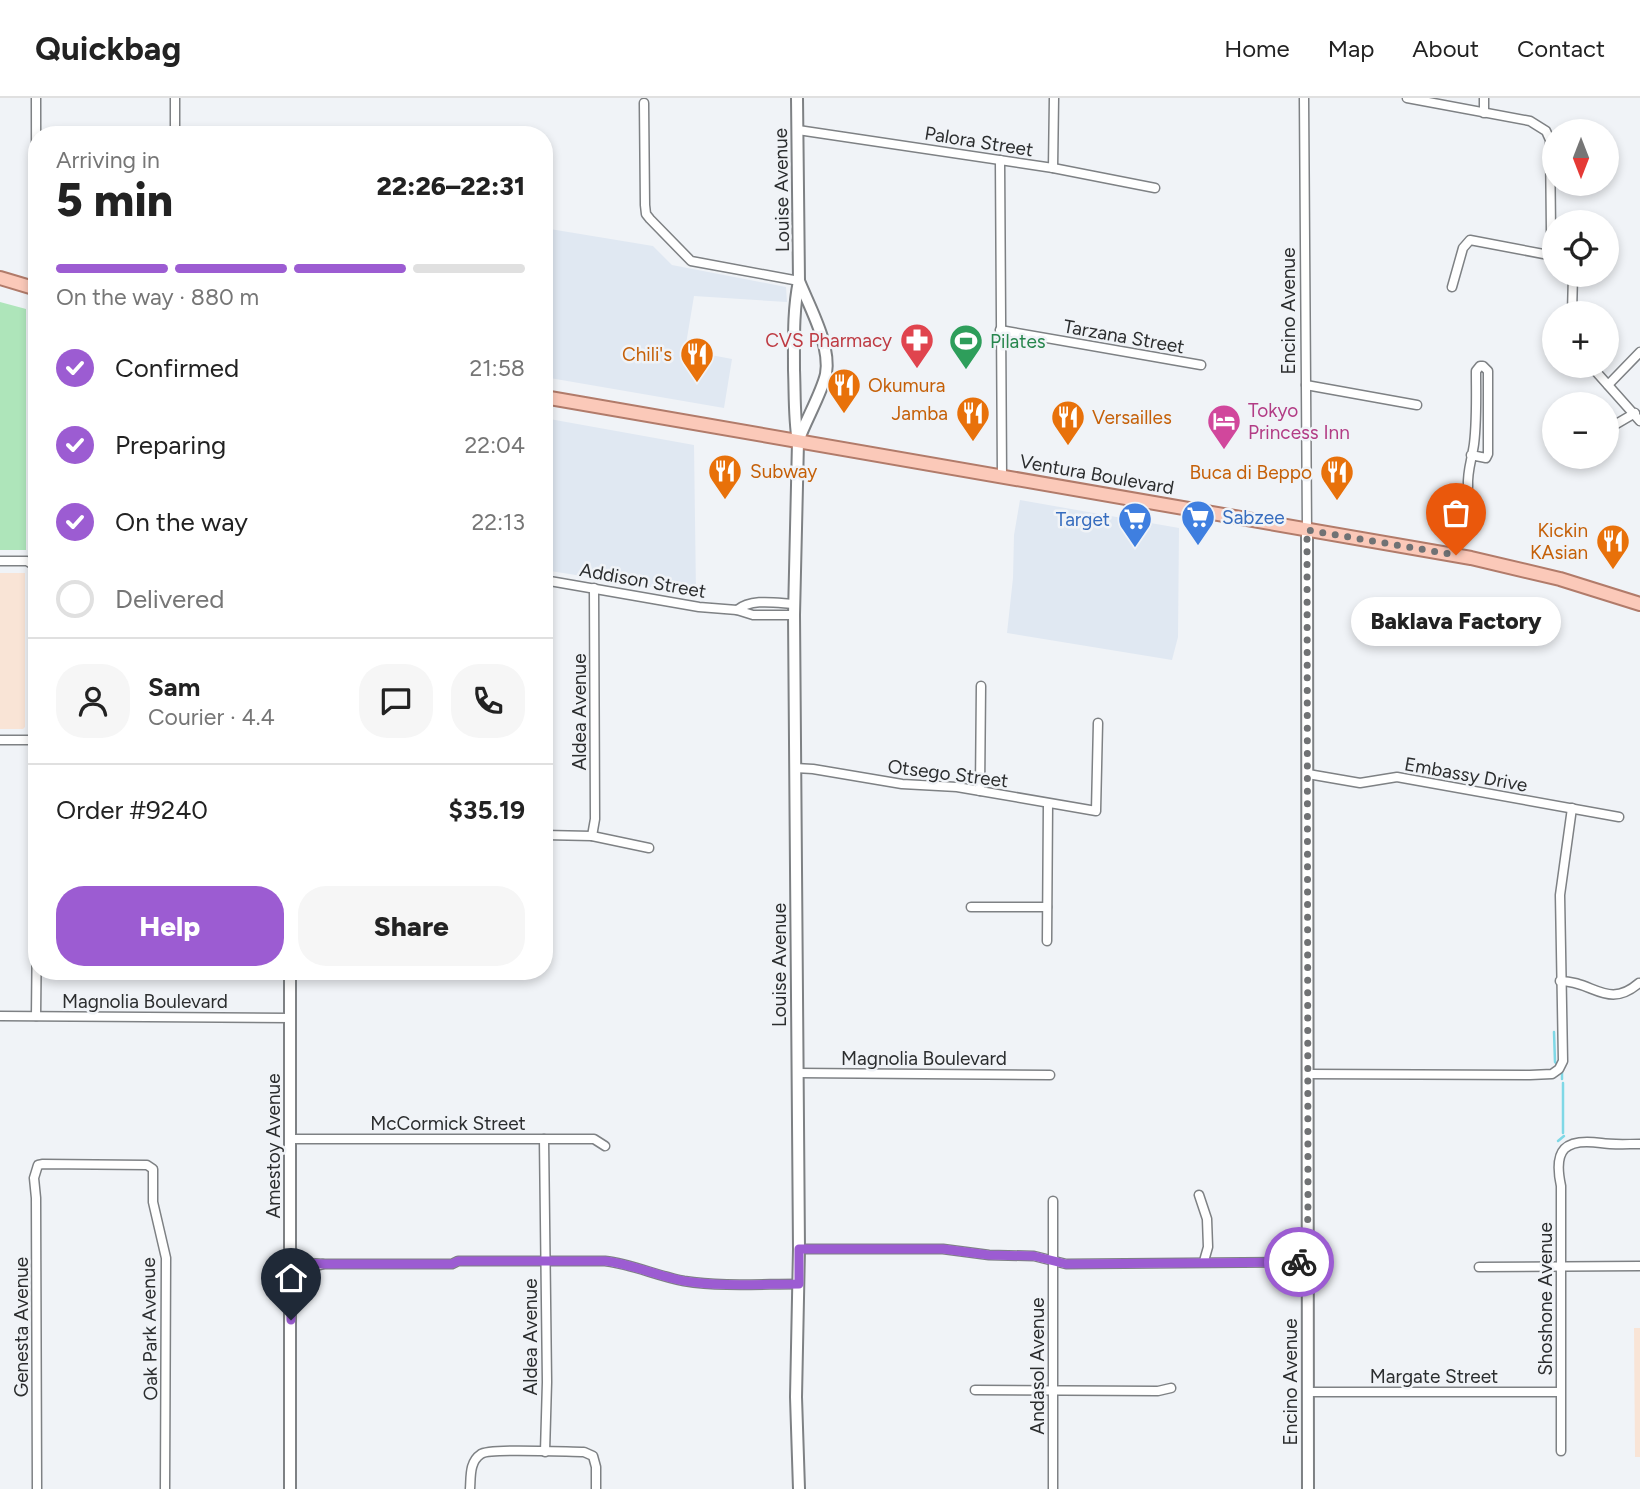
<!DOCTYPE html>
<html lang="en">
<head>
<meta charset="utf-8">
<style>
	:root { --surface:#fff; --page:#f6f6f6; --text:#222; --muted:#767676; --line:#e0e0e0; --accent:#9c5cd2 }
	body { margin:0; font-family:Figtree,sans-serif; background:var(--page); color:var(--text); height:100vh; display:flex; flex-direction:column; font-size:26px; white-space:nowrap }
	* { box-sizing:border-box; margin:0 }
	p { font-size:23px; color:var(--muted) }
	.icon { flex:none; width:38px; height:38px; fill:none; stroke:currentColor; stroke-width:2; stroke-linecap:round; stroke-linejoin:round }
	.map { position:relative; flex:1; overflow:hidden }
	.side { position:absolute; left:28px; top:28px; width:525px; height:854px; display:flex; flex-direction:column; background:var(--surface); border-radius:28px; box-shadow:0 4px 10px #0003 }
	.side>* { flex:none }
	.needle { width:46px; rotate:180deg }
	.tools { position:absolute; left:1542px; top:21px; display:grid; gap:14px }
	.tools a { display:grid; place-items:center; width:77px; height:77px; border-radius:50%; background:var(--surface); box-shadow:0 4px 10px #0003; font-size:35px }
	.pin { position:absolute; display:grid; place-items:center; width:60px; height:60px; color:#fff; margin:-72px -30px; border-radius:50% 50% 50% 0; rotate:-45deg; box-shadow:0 0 7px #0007 }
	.pin .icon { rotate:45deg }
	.courier { position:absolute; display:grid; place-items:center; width:70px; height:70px; margin:-35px; border:5px solid #9c5cd2; border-radius:50%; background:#fff; color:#222; box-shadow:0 2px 9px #0007 }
	.bubble { position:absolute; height:49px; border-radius:24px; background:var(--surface); box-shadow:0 4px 10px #0003; font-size:23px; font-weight:800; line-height:49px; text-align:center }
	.overview em { font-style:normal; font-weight:800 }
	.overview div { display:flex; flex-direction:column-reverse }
	.overview { display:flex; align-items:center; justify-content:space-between; height:119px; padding:0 28px }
	h1 { font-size:46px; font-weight:800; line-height:52px }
	.bar { display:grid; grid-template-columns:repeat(4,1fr); gap:10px 7px; align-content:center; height:84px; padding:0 28px }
	.bar i { height:9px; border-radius:5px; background:var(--line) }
	.bar .selected { background:var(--accent) }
	.bar p { grid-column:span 4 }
	.line { display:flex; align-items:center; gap:18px; padding:0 28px; border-top:2px solid var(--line) }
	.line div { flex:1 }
	.round { display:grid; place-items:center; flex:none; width:74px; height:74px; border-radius:28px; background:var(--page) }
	ol { padding:0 28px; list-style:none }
	li { display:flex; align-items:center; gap:21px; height:77px }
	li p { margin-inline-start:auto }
	li .icon { padding:7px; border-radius:50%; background:var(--accent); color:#fff; stroke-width:4 }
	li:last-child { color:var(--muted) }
	li i { width:38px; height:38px; border:4px solid var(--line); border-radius:50% }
	.primary-button { display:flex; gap:14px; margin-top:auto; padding:14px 28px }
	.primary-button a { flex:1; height:80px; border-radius:28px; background:var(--accent); color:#fff; font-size:28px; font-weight:800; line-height:80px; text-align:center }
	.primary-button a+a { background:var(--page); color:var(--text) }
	header { display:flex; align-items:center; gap:42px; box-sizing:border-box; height:98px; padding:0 35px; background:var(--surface); border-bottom:2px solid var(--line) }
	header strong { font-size:33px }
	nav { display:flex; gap:38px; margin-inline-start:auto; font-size:24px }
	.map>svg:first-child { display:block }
</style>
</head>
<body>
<header>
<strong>Quickbag</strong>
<nav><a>Home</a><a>Map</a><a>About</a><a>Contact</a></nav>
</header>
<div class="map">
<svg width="1640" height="1391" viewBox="0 0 1640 1391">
	<rect width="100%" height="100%" fill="#f0f3f7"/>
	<g fill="#e0e8f2">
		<polygon points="544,130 653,148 672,167 786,189 787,204 694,198 685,252 732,261 724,310 544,279"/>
		<polygon points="544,320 694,347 696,496 544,472"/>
		<polygon points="1020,402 1179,430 1178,539 1172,562 1007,535 1013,480 1014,437"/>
	</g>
	<g fill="#f9e4d6">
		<polygon points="0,475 25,475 25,629 23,631 0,631"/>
		<polygon points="1634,1230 1640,1230 1640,1359 1635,1359"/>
	</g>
	<polygon fill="#aee5ba" points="0,204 26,211 26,452 0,452"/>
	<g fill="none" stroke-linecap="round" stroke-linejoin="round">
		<g stroke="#7fd8e6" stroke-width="2.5">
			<polyline points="1554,934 1555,964 1562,972 1562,981"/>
			<polyline points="1563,1035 1563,985"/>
			<polyline points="1558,1043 1564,1038"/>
		</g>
		<g stroke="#7e8184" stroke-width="11">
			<g id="minor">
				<polyline points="36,0 37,626"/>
				<polyline points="1304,0 1307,432"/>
				<polyline points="1407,0 1530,23 1546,33 1550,42 1551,133 1554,156"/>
				<polyline points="644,5 645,107 646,116 650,121 691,163 799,183"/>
				<polyline points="1484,15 1484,0"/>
				<polyline points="798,32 1053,70 1155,90"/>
				<polyline points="175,37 175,0"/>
				<polyline points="1000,62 1002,379"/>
				<polyline points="1053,70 1054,0"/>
				<polyline points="1452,189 1463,150 1470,142 1554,158"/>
				<polyline points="1572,215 1573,177"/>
				<polyline points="1000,232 1201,267"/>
				<polyline points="1591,268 1640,323"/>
				<polyline points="1306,287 1417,307"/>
				<polyline points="1608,287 1640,254"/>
				<polyline points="1606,332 1635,315"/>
				<path d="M1468 389C1467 373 1472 361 1474 346 1477 322 1476 297 1476 273L1480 268H1483L1488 273V356L1486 360 1471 357"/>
				<polyline points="0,463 27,463 37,469"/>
				<polyline points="544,482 699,509 737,512 753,517 794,517"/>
				<path d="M737 512C752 500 776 505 794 506"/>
				<polyline points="0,642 37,642"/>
				<polyline points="37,666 37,787"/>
				<polyline points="795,670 813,671 902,686 957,689 1096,713 1098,625"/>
				<polyline points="1308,676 1360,685 1397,679 1619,719"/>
				<polyline points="980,693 981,588"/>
				<polyline points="544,737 592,738 649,750"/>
				<polyline points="592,738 595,721 594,490"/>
				<polyline points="971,809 1047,809"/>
				<polyline points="1047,843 1048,706"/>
				<path d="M1560 883C1593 883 1608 912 1639 885"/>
				<polyline points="0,918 290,920"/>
				<polyline points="36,918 37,827"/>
				<polyline points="797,975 1050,977"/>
				<polyline points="1308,976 1530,977 1552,976 1559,971 1563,963 1560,797 1572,710"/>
				<polyline points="290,1041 594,1041 605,1048"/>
				<polyline points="544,1041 547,1284 545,1354"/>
				<polyline points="1199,1097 1207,1121 1208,1149 1204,1163"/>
				<polyline points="799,1151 943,1151 989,1157 1034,1158 1066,1166 1307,1164"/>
				<path d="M291 1164 323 1166H452L458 1163H605C632 1166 657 1178 684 1183 721 1189 761 1186 798 1186"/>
				<polyline points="1479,1169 1640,1168"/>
				<polyline points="291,1176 323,1166"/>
				<polyline points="975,1292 1158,1293 1171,1290"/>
				<polyline points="1308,1294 1560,1294"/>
				<path d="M1561 1353V1088C1553 1051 1565 1040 1601 1045 1613 1047 1627 1046 1640 1046"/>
				<polyline points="37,1391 36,1100 34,1080 38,1067 43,1066 147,1067 153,1071 153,1104 166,1160 165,1391"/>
				<path d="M470 1391C471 1379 469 1364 481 1356 489 1350 568 1354 584 1354L593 1358 596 1369V1391"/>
				<polyline points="1053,1391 1053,1103"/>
			</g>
		</g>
		<g stroke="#7e8184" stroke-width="14">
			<g id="tertiary">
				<path d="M797 0 799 183C793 212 794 242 794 272 795 296 794 320 798 344L794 517 799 1151 796 1299 799 1391"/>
				<path d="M799 341C806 322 822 294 826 276 831 247 810 210 799 183"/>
				<polyline points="1307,432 1308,1391"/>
				<polyline points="290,1391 290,873"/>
			</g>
		</g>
		<g stroke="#b17b6a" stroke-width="16">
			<g id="primary">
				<polyline points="0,180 37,191"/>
				<polyline points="544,299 1471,460 1560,481 1640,506"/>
			</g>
		</g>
		<use href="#minor" stroke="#fff" stroke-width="8"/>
		<use href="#tertiary" stroke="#fff" stroke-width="10"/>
		<use href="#primary" stroke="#fbc9b9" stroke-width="12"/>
	</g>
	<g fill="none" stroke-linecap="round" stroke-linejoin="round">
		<polyline stroke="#707274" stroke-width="7" stroke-dasharray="0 12.6" points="1299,1164 1307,1164 1308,1105 1307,432 1456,457"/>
		<path stroke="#9c5cd2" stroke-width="9" d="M291 1222V1164L323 1166H452L458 1163H605C632 1166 657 1178 684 1183 721 1189 761 1186 799 1186V1151H943L989 1157 1034 1158 1066 1166 1299 1164"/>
	</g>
	<defs>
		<g id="pharmacy-pin" transform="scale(1.75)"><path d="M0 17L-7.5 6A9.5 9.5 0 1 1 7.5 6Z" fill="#e0444e" stroke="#f0f3f7"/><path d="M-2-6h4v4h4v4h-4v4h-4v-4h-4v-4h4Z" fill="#fff"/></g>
		<g id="stadium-pin" transform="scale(1.75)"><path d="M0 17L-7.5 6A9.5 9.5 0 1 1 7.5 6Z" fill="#2e9e5b" stroke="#f0f3f7"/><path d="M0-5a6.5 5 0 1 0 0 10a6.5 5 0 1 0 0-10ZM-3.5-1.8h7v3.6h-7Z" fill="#fff"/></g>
		<g id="restaurant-pin" transform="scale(1.75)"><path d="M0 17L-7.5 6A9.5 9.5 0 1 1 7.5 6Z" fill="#e8710a" stroke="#f0f3f7"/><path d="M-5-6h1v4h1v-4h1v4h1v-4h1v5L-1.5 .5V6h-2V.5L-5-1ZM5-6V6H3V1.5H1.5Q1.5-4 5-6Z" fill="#fff"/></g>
		<g id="hotel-pin" transform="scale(1.75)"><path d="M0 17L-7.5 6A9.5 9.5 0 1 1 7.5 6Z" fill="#d1479c" stroke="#f0f3f7"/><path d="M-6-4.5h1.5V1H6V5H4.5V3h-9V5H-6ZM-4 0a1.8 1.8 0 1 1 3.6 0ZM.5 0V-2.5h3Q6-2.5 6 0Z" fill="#fff"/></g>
		<g id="supermarket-pin" transform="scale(1.75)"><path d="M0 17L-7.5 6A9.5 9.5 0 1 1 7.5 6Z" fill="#3f7fe0" stroke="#f0f3f7"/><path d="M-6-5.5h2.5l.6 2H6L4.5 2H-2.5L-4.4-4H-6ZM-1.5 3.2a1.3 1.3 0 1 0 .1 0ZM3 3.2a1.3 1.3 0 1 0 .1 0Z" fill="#fff"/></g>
	</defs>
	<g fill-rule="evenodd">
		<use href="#pharmacy-pin" x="917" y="242"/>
		<use href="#stadium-pin" x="966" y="243"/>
		<use href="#restaurant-pin" x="697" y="256"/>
		<use href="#restaurant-pin" x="844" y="287"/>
		<use href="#restaurant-pin" x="973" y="315"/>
		<use href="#restaurant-pin" x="1068" y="319"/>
		<use href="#hotel-pin" x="1224" y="323"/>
		<use href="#restaurant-pin" x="725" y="373"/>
		<use href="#restaurant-pin" x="1337" y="374"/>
		<use href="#supermarket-pin" x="1198" y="419"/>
		<use href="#supermarket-pin" x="1135" y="421"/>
		<use href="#restaurant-pin" x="1613" y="443"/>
	</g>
	<g text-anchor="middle" stroke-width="5" stroke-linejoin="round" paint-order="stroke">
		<g font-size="19" fill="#2b2d2e" stroke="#f0f3f7">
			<text transform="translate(979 43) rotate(9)" y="7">Palora Street</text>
			<text transform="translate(781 92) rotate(-91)" y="7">Louise Avenue</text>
			<text transform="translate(1288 213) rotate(-90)" y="7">Encino Avenue</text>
			<text transform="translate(1124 238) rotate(10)" y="7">Tarzana Street</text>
			<text transform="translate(1097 376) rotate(10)" y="7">Ventura Boulevard</text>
			<text transform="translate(643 482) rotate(10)" y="7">Addison Street</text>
			<text transform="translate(579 614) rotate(-90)" y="7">Aldea Avenue</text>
			<text transform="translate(948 675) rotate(7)" y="7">Otsego Street</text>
			<text transform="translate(1466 676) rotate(10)" y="7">Embassy Drive</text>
			<text transform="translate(779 867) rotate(-90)" y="7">Louise Avenue</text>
			<text x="145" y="910">Magnolia Boulevard</text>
			<text x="924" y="967">Magnolia Boulevard</text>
			<text x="448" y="1032">McCormick Street</text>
			<text transform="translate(273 1048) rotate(-90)" y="7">Amestoy Avenue</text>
			<text transform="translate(1545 1201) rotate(-90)" y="7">Shoshone Avenue</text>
			<text transform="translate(21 1229) rotate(-90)" y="7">Genesta Avenue</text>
			<text transform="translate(149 1231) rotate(-91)" y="7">Oak Park Avenue</text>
			<text transform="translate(530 1239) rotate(-90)" y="7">Aldea Avenue</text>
			<text transform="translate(1037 1268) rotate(-90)" y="7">Andasol Avenue</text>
			<text x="1434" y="1285">Margate Street</text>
			<text transform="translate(1290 1284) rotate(-90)" y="7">Encino Avenue</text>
		</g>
		<g font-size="19" fill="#be3a42" stroke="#f0f3f7" text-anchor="end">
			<text x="892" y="249">CVS Pharmacy</text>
		</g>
		<g font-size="19" fill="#27864d" stroke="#f0f3f7" text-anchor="start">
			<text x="990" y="250">Pilates</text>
		</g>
		<g font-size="19" fill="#c56008" stroke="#f0f3f7" text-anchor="end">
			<text x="672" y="263">Chili's</text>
			<text x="868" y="294" text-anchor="start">Okumura</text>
			<text x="948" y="322">Jamba</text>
			<text x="1092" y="326" text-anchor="start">Versailles</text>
			<text x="750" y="380" text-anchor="start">Subway</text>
			<text x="1312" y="381">Buca di Beppo</text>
			<text x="1588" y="439">Kickin<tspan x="1588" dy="22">KAsian</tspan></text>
		</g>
		<g font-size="19" fill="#b23c85" stroke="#f0f3f7" text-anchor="start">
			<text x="1248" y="319">Tokyo<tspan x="1248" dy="22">Princess Inn</tspan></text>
		</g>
		<g font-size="19" fill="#366cbe" stroke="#f0f3f7" text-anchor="start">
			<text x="1222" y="426">Sabzee</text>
			<text x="1110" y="428" text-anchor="end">Target</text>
		</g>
	</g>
</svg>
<div class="tools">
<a><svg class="needle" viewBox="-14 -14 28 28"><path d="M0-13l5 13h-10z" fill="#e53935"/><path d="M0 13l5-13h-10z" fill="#767676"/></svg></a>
<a><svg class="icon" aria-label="locate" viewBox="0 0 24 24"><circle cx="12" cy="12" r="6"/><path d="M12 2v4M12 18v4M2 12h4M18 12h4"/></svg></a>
<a>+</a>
<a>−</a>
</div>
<div class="pin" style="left:1456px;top:457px;background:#ea580c"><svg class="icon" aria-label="bag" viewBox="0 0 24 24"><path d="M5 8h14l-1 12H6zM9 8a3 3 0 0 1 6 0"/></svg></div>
<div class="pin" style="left:291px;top:1222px;background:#1f2937"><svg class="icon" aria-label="home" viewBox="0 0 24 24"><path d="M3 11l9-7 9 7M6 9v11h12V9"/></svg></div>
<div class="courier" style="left:1299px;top:1164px"><svg class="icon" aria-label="bike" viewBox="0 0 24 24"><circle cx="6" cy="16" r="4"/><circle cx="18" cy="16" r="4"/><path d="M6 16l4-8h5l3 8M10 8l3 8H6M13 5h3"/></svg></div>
<div class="bubble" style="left:1351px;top:499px;width:210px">Baklava Factory</div>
<section class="side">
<div class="overview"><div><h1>5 min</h1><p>Arriving in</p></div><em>22:26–22:31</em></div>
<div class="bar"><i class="selected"></i><i class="selected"></i><i class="selected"></i><i></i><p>On the way · 880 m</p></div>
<ol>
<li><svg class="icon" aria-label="check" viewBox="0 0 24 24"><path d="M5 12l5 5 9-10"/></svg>Confirmed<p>21:58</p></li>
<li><svg class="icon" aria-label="check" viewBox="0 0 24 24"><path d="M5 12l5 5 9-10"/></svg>Preparing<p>22:04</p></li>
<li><svg class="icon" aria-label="check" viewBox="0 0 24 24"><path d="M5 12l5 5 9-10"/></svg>On the way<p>22:13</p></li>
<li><i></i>Delivered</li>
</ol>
<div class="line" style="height:126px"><a class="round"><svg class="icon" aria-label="person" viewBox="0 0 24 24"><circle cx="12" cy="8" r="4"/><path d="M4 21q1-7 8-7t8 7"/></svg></a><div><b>Sam</b><p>Courier · 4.4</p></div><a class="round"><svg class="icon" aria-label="chat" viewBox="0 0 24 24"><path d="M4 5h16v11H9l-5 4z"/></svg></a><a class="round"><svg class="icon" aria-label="phone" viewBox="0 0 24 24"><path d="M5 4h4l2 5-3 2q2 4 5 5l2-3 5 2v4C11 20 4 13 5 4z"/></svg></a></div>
<div class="line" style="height:91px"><div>Order #9240</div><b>$35.19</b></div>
<div class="primary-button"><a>Help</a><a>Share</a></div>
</section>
</div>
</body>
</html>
